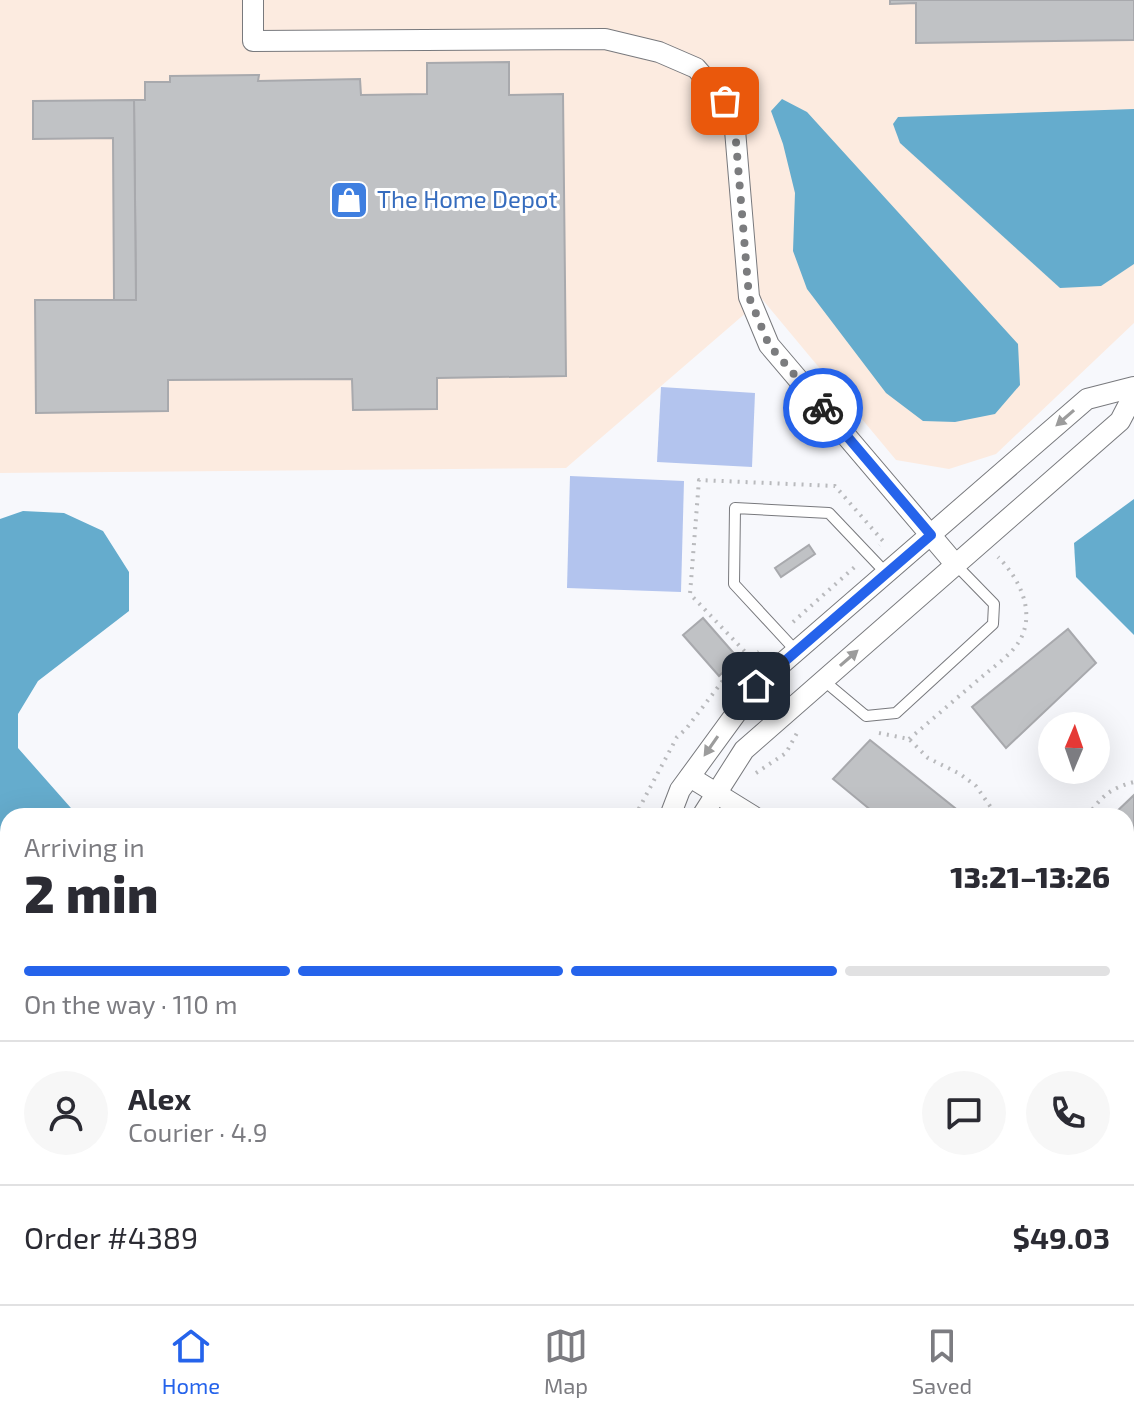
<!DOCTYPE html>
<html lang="en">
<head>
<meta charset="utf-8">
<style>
	:root { --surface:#fff; --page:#f7f7f7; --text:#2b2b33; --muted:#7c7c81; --line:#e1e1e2; --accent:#2563eb }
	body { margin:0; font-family:"Exo 2",sans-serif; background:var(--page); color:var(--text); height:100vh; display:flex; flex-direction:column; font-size:30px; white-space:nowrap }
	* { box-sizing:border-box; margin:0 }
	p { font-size:26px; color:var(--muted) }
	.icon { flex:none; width:44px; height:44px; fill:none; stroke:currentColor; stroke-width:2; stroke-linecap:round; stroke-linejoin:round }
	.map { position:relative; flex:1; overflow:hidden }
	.sheet { position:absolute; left:0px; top:808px; width:1134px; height:496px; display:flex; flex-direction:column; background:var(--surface); border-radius:24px 24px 0 0; box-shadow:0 8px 32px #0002 }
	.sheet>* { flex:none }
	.needle { width:52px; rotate:2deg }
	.tools { position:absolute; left:1038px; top:712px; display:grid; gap:16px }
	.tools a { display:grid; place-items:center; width:72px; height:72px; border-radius:50%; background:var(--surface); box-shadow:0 8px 32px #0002; font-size:40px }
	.pin { position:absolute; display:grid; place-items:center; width:68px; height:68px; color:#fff; margin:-34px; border-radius:16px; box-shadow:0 4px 12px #0006 }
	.courier { position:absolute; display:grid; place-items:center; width:80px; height:80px; margin:-40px; border:6px solid #2563eb; border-radius:50%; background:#fff; color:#222; box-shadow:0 2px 10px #0007 }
	.summary em { font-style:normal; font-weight:800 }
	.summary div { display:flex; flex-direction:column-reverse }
	.summary { display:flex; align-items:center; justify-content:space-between; height:136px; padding:0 24px }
	h1 { font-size:52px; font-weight:800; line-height:60px }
	.bar { display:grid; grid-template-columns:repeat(4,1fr); gap:12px 8px; align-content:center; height:96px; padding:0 24px }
	.bar i { height:10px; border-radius:6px; background:var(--line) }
	.bar .on { background:var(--accent) }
	.bar p { grid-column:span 4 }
	.line { display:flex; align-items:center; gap:20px; padding:0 24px; border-top:2px solid var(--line) }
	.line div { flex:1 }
	.round { display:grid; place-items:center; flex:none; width:84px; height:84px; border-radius:42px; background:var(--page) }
	.tab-bar { display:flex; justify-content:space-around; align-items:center; height:112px; border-top:2px solid var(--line); background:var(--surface); font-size:22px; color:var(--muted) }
	.tab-bar a { display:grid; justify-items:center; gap:4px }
	.tab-bar .on { color:var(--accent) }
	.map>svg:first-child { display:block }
</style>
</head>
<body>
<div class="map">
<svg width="1134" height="1304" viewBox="0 0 1134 1304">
	<rect width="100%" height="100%" fill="#f7f8fc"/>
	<polygon fill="#fcebe0" points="0,0 1134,0 1134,323 996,454 949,469 896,460 762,299 566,468 0,473"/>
	<g fill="#b3c4ee">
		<polygon points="661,387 755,393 752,467 657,462"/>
		<polygon points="570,476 684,481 681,592 567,588"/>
	</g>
	<g fill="#65accd">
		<polygon points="782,99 807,112 1018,344 1020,385 995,414 955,422 923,421 886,393 807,289 793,251 795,193 783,144 771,111"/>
		<polygon points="1134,109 1134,264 1101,286 1060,288 900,143 893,124 898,117"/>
		<polygon points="1134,499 1134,635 1076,577 1074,543"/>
		<polygon points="23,511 64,513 103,531 129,572 129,611 38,681 18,714 18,748 78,816 8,816 8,1190 0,1199 0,519"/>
		<polygon points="696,1296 837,1296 836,1304 695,1304"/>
	</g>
	<g fill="#c0c2c5" stroke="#a8a9ad" stroke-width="2">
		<polygon points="890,0 1134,0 1134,40 916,43 916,3 890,4"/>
		<polygon points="509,62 509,95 563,94 566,376 437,378 437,409 353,410 352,379 168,380 168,411 36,413 35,300 136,300 134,100 145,100 145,82 170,82 170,76 259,75 258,81 360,79 361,95 427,94 427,63"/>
		<polygon points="134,100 136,300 114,300 113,138 33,139 33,101"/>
		<polygon points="809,545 815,554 781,577 775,568"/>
		<polygon points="703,618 738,658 719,676 683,635"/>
		<polygon points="1068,629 1096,663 1006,748 972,707"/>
		<polygon points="870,740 965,816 878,816 833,779"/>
		<polygon points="1134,795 1134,868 1126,876 1126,816 1112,816"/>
		<polygon points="8,1260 8,1296 46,1296 40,1304 0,1304 0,1269"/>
		<polygon points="1134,1284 1134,1304 1112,1304 1121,1296 1126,1296 1126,1292"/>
		<polygon points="286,1296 328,1296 320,1304 292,1304"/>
	</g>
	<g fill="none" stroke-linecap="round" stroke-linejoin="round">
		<g stroke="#78797d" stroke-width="12">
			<g id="service">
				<polyline points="796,651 734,584 735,508 829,513 886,573"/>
				<polyline points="823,680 866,716 896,713 993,624 994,604 956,565"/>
			</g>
		</g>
		<g stroke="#78797d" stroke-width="22">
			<g id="minor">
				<polyline points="253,0 253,41 605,39 659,52 696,68 725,101 735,130 749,297 769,345 956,565"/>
				<polyline points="690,777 753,816"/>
				<polyline points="670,816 680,790 756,686 1087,399 1134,387"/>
				<polyline points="702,816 744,750 1120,421 1134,394"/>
				<polyline points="1126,909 1134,902"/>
				<polyline points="1126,1154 1133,1015"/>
				<polyline points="100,1304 106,1296"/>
				<polyline points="206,1304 214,1296"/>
				<polyline points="607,1304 608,1296"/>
				<polyline points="647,1304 649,1296"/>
				<polyline points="1052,1304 1059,1296"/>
			</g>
		</g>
		<g stroke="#b9babd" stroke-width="4" stroke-dasharray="2 6" stroke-linecap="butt">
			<polyline points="793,622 858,564"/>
			<polyline points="750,657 690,594 699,480 835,486 883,541 879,545"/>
			<polyline points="879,733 909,739 928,758 960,774 976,786 997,816"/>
			<path d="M909 739C934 718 959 696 984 675 996 665 1012 654 1020 640 1036 611 1019 578 998 557"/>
			<polyline points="756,773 786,753 797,733"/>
			<polyline points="635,816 677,737 686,729 731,670 759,652"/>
			<path d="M1088 816C1101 796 1111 788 1134 782"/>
			<polyline points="0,1247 8,1238"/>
			<polyline points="257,1296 265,1304"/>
			<polyline points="343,1304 352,1296"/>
			<polyline points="514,1304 519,1296"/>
			<polyline points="579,1304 580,1296"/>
			<polyline points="880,1304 880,1296"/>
		</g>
		<use href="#service" stroke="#fff" stroke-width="10"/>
		<use href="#minor" stroke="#fff" stroke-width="20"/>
	</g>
	<defs><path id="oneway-solid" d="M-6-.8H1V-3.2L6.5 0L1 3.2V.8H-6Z" transform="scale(2)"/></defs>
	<g fill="#9c9c9c">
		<use href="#oneway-solid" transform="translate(1065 418) rotate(139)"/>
		<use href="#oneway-solid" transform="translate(849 658) rotate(-41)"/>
		<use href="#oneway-solid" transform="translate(711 746) rotate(125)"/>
	</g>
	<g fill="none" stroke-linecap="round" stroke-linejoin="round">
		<polyline stroke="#7b7c7e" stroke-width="8" stroke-dasharray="0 14.4" points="725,101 735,130 749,297 769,345 823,408"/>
		<polyline stroke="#2563eb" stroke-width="10" points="756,686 931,535 823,408"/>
	</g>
	<defs>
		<g id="shop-square" transform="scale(2)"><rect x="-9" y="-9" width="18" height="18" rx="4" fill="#3f7fe0" stroke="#fff"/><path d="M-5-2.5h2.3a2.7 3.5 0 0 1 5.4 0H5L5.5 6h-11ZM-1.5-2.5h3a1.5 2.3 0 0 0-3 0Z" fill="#fff"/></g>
	</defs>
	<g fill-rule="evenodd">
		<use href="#shop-square" x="349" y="200"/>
	</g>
	<g text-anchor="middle" stroke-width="6" stroke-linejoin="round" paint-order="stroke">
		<g font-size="24" fill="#366cbe" stroke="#fff" text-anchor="start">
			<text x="377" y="208">The Home Depot</text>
		</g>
	</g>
</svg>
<div class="tools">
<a><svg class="needle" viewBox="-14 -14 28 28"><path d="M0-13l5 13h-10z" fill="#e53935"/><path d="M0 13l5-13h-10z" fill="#7c7c81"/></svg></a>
</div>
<div class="pin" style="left:725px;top:101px;background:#ea580c"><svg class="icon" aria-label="bag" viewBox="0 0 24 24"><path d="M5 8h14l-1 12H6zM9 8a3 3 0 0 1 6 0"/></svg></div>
<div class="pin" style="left:756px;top:686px;background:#1f2937"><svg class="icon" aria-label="home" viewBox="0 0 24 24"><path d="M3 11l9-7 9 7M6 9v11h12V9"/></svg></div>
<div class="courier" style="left:823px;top:408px"><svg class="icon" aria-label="bike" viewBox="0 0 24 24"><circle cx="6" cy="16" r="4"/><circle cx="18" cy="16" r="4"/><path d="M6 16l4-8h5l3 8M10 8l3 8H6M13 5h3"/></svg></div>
<section class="sheet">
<div class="summary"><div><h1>2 min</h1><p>Arriving in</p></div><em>13:21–13:26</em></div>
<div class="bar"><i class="on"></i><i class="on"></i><i class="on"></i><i></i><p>On the way · 110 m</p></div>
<div class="line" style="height:144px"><a class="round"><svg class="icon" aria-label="person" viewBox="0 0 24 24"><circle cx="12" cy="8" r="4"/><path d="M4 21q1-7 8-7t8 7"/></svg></a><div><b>Alex</b><p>Courier · 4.9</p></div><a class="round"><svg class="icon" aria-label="chat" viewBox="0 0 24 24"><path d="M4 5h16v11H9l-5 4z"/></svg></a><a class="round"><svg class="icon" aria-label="phone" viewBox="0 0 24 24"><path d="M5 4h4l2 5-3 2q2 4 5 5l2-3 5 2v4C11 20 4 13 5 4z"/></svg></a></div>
<div class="line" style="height:104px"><div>Order #4389</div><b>$49.03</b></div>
</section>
</div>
<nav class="tab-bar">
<a class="on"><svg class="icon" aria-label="home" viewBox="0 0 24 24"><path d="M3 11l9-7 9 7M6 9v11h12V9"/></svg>Home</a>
<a><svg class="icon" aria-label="map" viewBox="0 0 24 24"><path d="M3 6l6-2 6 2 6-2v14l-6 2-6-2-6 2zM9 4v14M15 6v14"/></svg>Map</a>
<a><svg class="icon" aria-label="saved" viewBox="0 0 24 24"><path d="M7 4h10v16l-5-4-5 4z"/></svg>Saved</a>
</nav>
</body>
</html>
